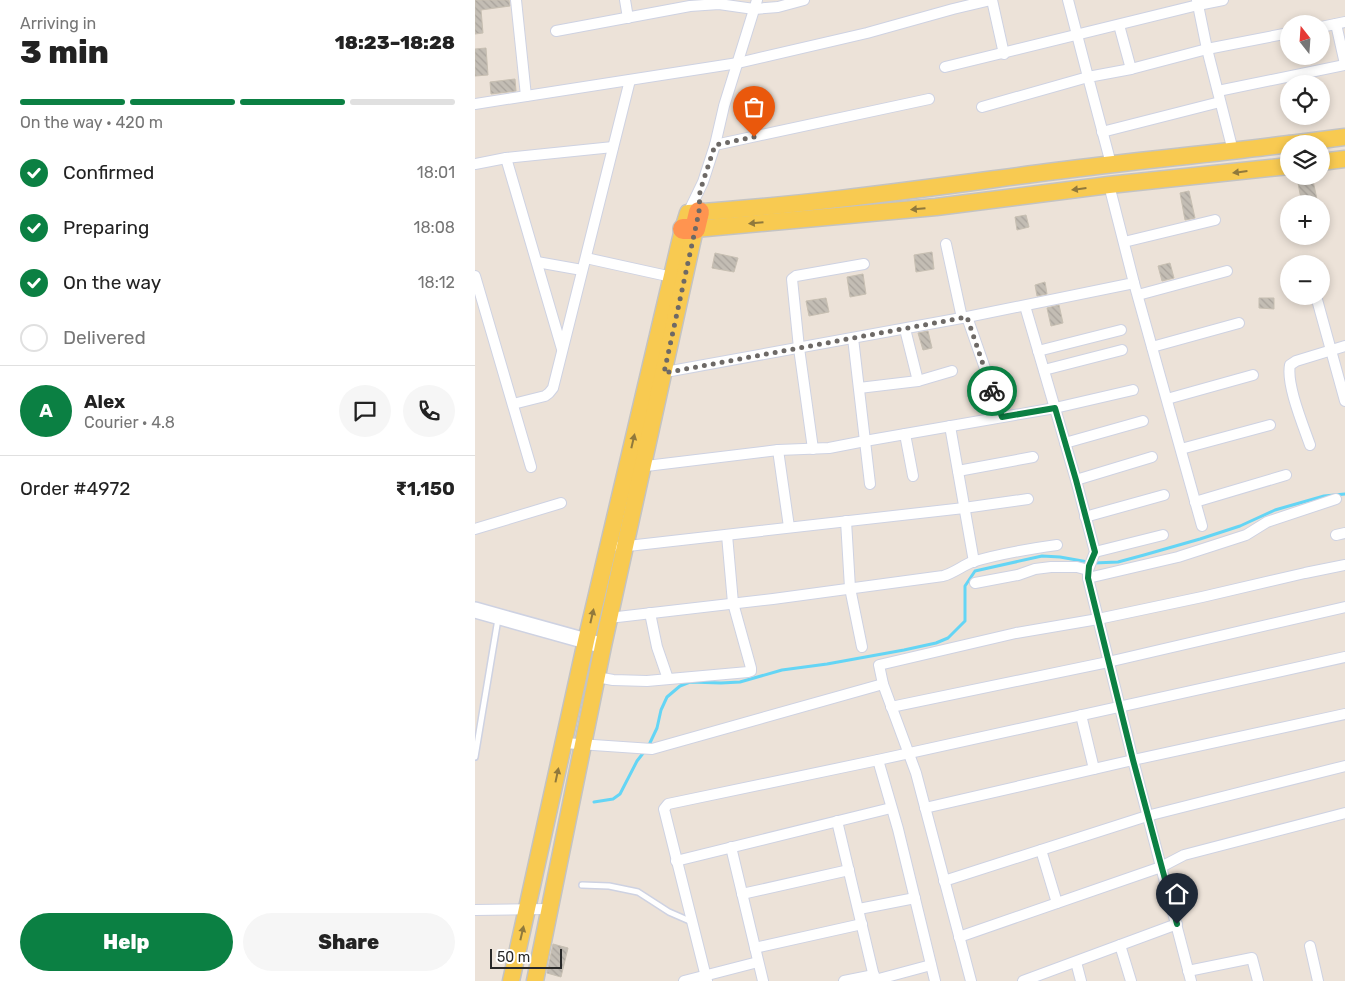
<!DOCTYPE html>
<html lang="en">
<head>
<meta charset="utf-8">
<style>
	:root { --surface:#fff; --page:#f6f6f6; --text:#222; --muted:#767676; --line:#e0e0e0; --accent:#0b8043 }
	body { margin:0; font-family:Rubik,sans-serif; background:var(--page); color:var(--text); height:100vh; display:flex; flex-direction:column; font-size:19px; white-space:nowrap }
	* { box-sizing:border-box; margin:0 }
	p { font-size:16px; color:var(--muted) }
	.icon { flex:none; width:28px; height:28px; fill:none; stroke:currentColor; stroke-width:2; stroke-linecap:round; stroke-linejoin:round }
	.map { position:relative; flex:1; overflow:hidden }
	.details { display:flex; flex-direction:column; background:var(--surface); width:475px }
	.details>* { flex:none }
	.needle { width:32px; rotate:343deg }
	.controls { position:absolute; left:805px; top:15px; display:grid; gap:10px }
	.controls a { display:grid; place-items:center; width:50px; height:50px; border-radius:50%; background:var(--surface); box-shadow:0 2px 8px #0003; font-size:25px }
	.scale { position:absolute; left:15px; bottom:12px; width:72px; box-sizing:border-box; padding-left:5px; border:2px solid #282828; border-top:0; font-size:14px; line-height:18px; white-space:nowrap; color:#282828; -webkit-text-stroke:4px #fff; paint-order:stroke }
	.pin { position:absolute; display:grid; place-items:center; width:42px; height:42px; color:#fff; margin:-51px -21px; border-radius:50% 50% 50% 0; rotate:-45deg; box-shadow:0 0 5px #0007 }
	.pin .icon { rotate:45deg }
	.courier { position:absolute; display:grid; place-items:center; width:50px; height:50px; margin:-25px; border:4px solid #0b8043; border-radius:50%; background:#fff; color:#222; box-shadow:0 1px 6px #0007 }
	.head em { font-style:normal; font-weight:800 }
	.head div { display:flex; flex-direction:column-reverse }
	.head { display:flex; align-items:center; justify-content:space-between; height:85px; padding:0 20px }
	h1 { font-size:32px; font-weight:800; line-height:38px }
	.bar { display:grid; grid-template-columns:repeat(4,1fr); gap:8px 5px; align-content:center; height:60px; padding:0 20px }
	.bar i { height:6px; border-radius:4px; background:var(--line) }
	.bar .active { background:var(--accent) }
	.bar p { grid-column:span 4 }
	.line { display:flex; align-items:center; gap:12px; padding:0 20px; border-top:1px solid var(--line) }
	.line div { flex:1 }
	.round { display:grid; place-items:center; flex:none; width:52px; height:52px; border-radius:26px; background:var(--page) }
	ol { padding:0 20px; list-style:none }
	li { display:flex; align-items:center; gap:15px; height:55px }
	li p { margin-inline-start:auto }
	li .icon { padding:5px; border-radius:50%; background:var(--accent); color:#fff; stroke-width:4 }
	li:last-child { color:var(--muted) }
	li i { width:28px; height:28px; border:2px solid var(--line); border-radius:50% }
	.cta { display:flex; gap:10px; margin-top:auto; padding:10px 20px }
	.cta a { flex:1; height:58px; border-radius:30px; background:var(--accent); color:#fff; font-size:20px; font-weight:800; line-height:58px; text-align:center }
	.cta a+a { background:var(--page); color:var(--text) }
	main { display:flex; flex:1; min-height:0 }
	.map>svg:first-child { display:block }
</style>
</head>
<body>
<main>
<section class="details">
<div class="head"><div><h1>3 min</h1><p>Arriving in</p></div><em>18:23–18:28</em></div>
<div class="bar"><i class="active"></i><i class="active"></i><i class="active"></i><i></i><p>On the way · 420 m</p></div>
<ol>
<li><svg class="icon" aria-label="check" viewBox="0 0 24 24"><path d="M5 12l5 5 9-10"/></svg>Confirmed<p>18:01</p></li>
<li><svg class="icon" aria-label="check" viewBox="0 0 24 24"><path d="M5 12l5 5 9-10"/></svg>Preparing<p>18:08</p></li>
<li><svg class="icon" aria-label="check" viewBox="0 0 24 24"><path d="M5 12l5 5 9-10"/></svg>On the way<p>18:12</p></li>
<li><i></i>Delivered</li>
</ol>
<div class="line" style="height:90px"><b class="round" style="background:var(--accent);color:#fff">A</b><div><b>Alex</b><p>Courier · 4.8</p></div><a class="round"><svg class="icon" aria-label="chat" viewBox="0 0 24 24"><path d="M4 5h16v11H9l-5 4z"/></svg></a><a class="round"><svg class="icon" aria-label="phone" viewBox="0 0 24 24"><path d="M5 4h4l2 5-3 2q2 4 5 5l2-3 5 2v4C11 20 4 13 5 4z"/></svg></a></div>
<div class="line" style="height:65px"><div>Order #4972</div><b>₹1,150</b></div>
<div class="cta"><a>Help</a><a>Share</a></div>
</section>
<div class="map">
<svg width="870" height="981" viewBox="0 0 870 981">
	<defs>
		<pattern id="building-back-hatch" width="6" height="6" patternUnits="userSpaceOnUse" patternTransform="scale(1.25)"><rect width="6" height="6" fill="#c3bdb4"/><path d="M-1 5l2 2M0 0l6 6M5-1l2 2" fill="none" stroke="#a8a29b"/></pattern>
	</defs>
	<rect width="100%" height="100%" fill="#ece2d8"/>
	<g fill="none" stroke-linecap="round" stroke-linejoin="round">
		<g stroke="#64d5f5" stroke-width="3">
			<polyline points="619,563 643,562 669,555 725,539 765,526 800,510 849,496 870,494"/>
			<polyline points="173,747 182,728 186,710 192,697 205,686 215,682 246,683 265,682 307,670 352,664 429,650 461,643 473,638 490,621 490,586 500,571 567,556 585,557 613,562"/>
			<polyline points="119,802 138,799 145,794 162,761 169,752"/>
		</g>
	</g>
	<g fill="url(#building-back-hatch)" stroke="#c7bfb2">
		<polygon points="0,0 34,0 35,6 6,10 8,33 0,34"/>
		<polygon points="11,48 13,75 0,76 0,49"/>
		<polygon points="40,79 41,91 16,94 15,82"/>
		<polygon points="830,176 837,176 843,204 827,204 822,178"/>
		<polygon points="714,191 720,218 710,220 705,193"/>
		<polygon points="551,215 554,227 542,230 540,217"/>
		<polygon points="457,252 459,269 441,272 439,255"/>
		<polygon points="240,253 263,258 259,272 237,268"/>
		<polygon points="695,263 699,278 687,281 683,266"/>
		<polygon points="388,274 391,294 375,297 372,277"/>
		<polygon points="570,282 572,294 562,296 560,285"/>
		<polygon points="351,298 354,312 334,316 331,301"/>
		<polygon points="784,298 799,298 799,309 784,308"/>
		<polygon points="584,305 588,323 576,326 572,308"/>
		<polygon points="453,331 457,348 448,350 443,333"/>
		<polygon points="78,944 93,948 86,977 72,973"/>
	</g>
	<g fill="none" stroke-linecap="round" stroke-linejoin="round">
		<g stroke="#ced2e2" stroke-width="8">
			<g id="lane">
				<polyline points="0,757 23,619"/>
				<polyline points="107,885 134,886 163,892 194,912 217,922"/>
			</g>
		</g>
		<g stroke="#ced2e2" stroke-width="12">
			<g id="street">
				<polyline points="41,0 51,96"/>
				<polyline points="150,0 153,18"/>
				<polyline points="517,0 529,54"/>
				<polyline points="722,0 732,49 758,151"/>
				<polyline points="861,24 870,64"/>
				<polyline points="644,25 656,69"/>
				<polyline points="846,27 870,22"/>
				<polyline points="81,31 215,6 244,4 279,9 303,7 329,0"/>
				<polyline points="470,67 723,5 748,0"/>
				<polyline points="743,91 870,65"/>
				<polyline points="0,104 263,63 392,33 478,9 516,0"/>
				<polyline points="507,107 613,77 593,0"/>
				<polyline points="627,132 745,102"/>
				<polyline points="240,145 454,99"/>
				<polyline points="31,158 87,349"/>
				<polyline points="0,164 31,158 138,147"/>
				<polyline points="636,164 613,77 656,69 732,49 814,33"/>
				<polyline points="213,213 228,182 240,145 249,106 282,0"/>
				<polyline points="649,242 740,220"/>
				<polyline points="471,244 487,318"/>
				<polyline points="111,258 197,277"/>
				<polyline points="62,262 107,270"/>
				<polyline points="0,276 56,467"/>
				<polyline points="659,283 727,526"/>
				<polyline points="663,295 752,271"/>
				<polyline points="841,296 870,401"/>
				<polyline points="550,306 601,480 620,552 613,570 613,578 658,760 716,981"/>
				<polyline points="492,317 527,417"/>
				<polyline points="430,329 443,381"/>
				<polyline points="378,338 395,484"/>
				<polyline points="677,347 764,323"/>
				<polyline points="563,351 646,330"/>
				<polyline points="569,370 647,350"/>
				<polyline points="185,373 492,317 659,283 634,185"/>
				<polyline points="384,388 443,381 477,371"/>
				<polyline points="692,399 778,375"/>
				<polyline points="38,404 70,396 74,393 78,388 155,80"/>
				<polyline points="475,426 499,562"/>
				<polyline points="430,434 438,476"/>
				<polyline points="590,443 668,421"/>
				<path d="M835 445C828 425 811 384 815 365L821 361 870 346"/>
				<polyline points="338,449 324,348 317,279 321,276 389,264"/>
				<polyline points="706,449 795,425"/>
				<polyline points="303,450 314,527"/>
				<polyline points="163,467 303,450 354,448 390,441 580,408 658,390"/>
				<polyline points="483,471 558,457"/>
				<polyline points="601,480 677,457"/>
				<polyline points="720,502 811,475"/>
				<polyline points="610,517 689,495"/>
				<polyline points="371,521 375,588 387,647"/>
				<polyline points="0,529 86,503"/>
				<polyline points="861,535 870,533"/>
				<polyline points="144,547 489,508 553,499"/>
				<polyline points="620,552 688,535"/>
				<polyline points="613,578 703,557 771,535 792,522 861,499"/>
				<polyline points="500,583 543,575 560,569 576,567 602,567 613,570"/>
				<polyline points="175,613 182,647 193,679"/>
				<path d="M134 618 298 599 468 576C479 573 487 566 497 562 524 554 553 549 582 545"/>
				<polyline points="122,677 138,680 172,681 273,672 276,671 276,668 258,603 252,535"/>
				<polyline points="416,707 633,662 870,607"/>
				<polyline points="606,715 619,769"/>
				<polyline points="89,743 177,749 408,684"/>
				<polyline points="403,760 423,829 460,981"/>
				<polyline points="450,808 658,760 870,714"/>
				<polyline points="362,821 400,981"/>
				<polyline points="256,847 288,981"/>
				<polyline points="566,850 582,903"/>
				<polyline points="201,861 416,808"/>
				<polyline points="469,881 672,816 870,766"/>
				<polyline points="267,894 374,870"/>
				<polyline points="384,909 440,898"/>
				<polyline points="0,910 74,909"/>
				<polyline points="484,937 686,867 709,855 870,813"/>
				<polyline points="645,945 656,981"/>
				<polyline points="835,946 843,981"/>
				<polyline points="280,948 387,924"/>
				<polyline points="601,962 606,981"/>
				<polyline points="713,971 777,958 783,981"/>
				<polyline points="400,980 456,965"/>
				<polyline points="209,981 283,962"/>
				<polyline points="232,981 189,809 193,804 403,760 870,657"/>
				<polyline points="369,981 399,975"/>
				<polyline points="496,981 441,773 408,684 404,665 541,633 623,619 727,597 830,573 870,565"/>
				<polyline points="548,981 702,924"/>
			</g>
		</g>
		<g stroke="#ced2e2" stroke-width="18">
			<polyline id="secondary" points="0,610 122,644"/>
		</g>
		<g stroke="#c3c3c3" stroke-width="19">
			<g id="primary">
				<polyline points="815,144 870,137"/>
				<polyline points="846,162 870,159"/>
				<path d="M36 981 111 641 208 229 213 213C336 205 458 187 581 171 658 161 736 154 814 144"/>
				<polyline points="60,981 128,646 220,229 461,207 634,185 814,166"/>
			</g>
		</g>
		<g stroke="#c3c3c3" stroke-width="22">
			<polyline id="highway" points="208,229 220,229 224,212"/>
		</g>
		<use href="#lane" stroke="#fff" stroke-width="5"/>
		<use href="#street" stroke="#fff" stroke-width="10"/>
		<use href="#secondary" stroke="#fff" stroke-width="15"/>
		<use href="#primary" stroke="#f8ca51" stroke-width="16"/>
		<use href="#highway" stroke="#ff9450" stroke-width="20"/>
	</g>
	<defs><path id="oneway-solid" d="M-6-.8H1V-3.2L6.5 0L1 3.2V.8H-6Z" transform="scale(1.25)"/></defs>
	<g fill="#90793c">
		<use href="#oneway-solid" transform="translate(765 172) rotate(173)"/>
		<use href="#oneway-solid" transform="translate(604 189) rotate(173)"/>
		<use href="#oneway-solid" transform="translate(443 209) rotate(175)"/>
		<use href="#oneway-solid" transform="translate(281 223) rotate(175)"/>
		<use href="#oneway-solid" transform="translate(158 441) rotate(-77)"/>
		<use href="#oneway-solid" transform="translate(117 616) rotate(-77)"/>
		<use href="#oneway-solid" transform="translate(82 775) rotate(-78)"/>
		<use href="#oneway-solid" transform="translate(47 933) rotate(-77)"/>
	</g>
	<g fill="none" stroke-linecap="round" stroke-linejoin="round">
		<polyline stroke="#6d6966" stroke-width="5" stroke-dasharray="0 9" points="279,137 240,145 225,191 224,212 189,373 492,317 517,391"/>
		<polyline stroke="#0b8043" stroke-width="6" points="517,391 527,417 580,408 601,480 620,552 614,566 613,578 658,760 702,924"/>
	</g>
</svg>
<div class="controls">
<a><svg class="needle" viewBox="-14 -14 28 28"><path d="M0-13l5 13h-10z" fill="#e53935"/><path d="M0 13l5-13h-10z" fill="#767676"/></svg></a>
<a><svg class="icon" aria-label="locate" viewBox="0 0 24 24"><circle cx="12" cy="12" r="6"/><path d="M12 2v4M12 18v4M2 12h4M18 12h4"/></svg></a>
<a><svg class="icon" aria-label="layers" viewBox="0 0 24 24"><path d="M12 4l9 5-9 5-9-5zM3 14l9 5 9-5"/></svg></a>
<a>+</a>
<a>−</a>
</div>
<div class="scale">50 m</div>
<div class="pin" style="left:279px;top:137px;background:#ea580c"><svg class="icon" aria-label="bag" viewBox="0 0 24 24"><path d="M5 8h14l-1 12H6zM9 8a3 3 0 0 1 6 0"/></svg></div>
<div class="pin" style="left:702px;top:924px;background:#1f2937"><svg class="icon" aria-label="home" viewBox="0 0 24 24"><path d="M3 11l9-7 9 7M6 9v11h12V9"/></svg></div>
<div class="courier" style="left:517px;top:391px"><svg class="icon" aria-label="bike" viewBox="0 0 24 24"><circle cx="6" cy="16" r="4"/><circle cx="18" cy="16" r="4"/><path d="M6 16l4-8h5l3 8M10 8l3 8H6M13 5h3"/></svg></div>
</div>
</main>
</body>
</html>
